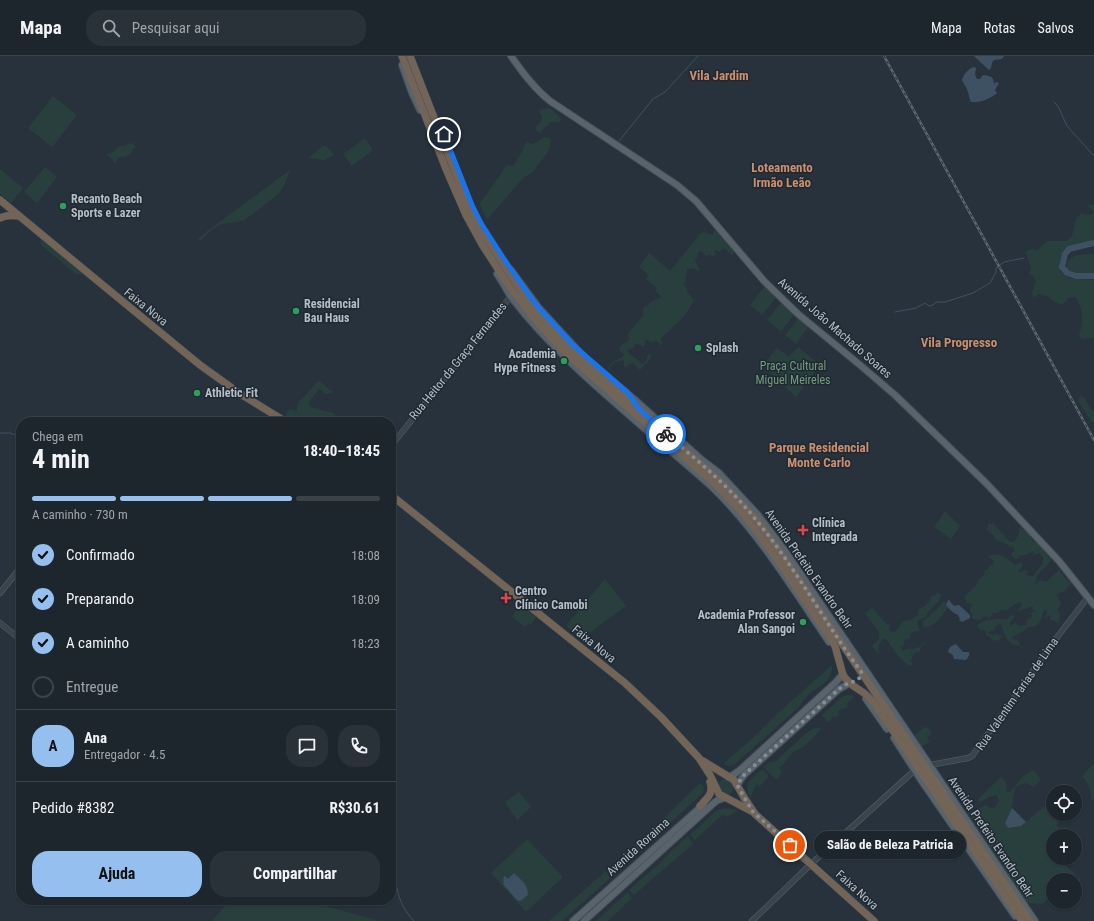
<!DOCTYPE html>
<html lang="pt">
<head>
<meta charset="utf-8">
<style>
	:root { --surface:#1d262d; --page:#2a3239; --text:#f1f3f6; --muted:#a0a5aa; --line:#3b4349; --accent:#94bfef }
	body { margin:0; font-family:"Roboto Condensed",sans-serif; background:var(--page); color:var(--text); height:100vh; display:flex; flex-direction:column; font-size:15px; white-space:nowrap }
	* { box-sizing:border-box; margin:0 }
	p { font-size:13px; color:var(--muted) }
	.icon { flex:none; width:22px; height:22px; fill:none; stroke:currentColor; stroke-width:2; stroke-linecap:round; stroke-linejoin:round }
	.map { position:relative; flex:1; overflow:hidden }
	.details { position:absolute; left:16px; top:361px; width:380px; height:488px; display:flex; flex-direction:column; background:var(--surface); border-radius:16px; box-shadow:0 1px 3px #0004,0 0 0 1px var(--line) }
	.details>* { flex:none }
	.buttons { position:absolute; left:1046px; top:729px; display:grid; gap:8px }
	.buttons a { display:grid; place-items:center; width:36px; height:36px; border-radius:50%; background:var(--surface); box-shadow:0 1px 3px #0004,0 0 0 1px var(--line); font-size:20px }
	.pin { position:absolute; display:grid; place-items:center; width:34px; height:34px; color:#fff; margin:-17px; border:2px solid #fff; border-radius:50%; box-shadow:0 1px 4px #0007 }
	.courier { position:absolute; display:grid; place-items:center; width:40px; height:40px; margin:-20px; border:3px solid #1a73e8; border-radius:50%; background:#fff; color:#222; box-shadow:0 1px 5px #0007 }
	.bubble { position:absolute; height:28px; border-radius:14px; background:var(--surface); box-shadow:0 1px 3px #0004,0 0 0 1px var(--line); font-size:13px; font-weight:700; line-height:28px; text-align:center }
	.headline em { font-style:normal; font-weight:700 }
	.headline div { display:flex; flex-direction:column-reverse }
	.headline { display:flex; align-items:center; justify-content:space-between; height:68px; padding:0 16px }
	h1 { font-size:26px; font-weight:700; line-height:30px }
	.bar { display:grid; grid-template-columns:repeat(4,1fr); gap:6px 4px; align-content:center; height:48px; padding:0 16px }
	.bar i { height:5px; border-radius:3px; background:var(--line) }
	.bar .current { background:var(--accent) }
	.bar p { grid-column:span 4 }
	.line { display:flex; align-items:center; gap:10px; padding:0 16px; border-top:1px solid var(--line) }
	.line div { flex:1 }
	.round { display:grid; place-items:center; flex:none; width:42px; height:42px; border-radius:16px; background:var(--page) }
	ol { padding:0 16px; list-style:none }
	li { display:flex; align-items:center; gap:12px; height:44px }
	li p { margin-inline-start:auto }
	li .icon { padding:4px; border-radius:50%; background:var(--accent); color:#111; stroke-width:4 }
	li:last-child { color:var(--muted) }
	li i { width:22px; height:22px; border:2px solid var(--line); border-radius:50% }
	.button { display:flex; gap:8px; margin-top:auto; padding:8px 16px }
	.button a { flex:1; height:46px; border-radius:16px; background:var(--accent); color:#111; font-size:16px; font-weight:700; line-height:46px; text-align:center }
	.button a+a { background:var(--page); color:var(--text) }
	header { display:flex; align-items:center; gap:24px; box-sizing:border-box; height:56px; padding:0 20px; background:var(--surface); border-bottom:1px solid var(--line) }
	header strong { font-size:19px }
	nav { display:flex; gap:22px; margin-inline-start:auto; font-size:14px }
	.search { width:280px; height:36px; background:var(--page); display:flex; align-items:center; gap:10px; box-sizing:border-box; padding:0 14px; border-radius:16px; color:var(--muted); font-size:15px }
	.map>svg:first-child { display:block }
</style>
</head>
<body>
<header>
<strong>Mapa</strong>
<div class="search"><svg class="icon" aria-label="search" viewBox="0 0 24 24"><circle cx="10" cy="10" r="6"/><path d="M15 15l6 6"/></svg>Pesquisar aqui</div>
<nav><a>Mapa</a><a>Rotas</a><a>Salvos</a></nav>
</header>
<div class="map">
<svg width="1094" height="865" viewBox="0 0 1094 865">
	<rect width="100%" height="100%" fill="#27323c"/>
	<g fill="#293f3e">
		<polygon points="53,40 77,59 52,91 28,72"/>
		<polygon points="548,52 553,54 562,63 559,66 550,66 549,69 544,72 540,77 536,75 536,71 542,63 542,60 539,56 540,54"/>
		<polygon points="544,81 551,83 549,94 532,117 524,121 487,164 481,151 480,147 507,109 513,110 522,96 526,86 533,88"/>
		<polygon points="365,82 373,94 352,110 343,98"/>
		<polygon points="131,87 135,89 136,91 132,94 131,98 124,101 119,101 115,107 113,107 113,104 106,98 112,97 119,90 123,90"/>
		<polygon points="323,90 328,91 334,99 324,104 308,102"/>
		<polygon points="45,111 57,121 37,147 24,136"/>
		<polygon points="0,113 23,132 11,147 0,138"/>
		<path d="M290 114C287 123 284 133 277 139 266 147 256 157 244 164 237 167 230 166 223 168 213 171 207 178 201 185L198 183 207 175Z"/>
		<path d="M1088 148 1094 149V185C1088 189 1082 189 1075 190 1061 193 1060 203 1060 215L1068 222 1094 224V283L1092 282 1081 283 1079 278C1083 271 1083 258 1080 250 1079 247 1077 244 1075 241H1069L1063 249C1052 247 1050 238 1038 238L1034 242 1032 236 1036 226 1034 221 1029 217 1031 213 1026 197 1027 195 1030 193 1038 194 1046 186 1048 185H1067L1072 180 1076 163 1081 157 1090 159 1093 158V155L1089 151Z"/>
		<path d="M715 174 733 195V199H732L724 192 721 194 720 196 716 194 715 195 716 198 713 200 709 199 706 200 702 195H699L697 201 695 205 700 214 698 215 693 212 687 213 685 226 684 228 686 231 688 237 694 244C687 260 673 271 660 283L662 286 661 289H659L660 288 657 285 652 286 647 284 645 285 644 291 635 287 634 292 629 293 627 295 642 308 646 305 648 298 651 299 652 301 640 314 633 307 626 311H624V304L615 306 607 314 612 306 621 302 624 299 620 295C619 287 624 289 629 284L628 277C632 275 639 264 643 259V254L645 250 646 249 648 252 649 250 647 249C651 244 657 245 661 241L655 234 657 232 646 223 649 219 639 211 649 197 670 215 700 178 704 176 712 179Z"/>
		<polygon points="40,182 83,218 76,218 41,189"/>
		<path d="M1094 198V218L1087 219 1070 216 1067 214C1065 197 1082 199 1094 198Z"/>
		<polygon points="764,231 776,242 762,259 750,249"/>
		<polygon points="781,247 792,257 793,260 781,276 767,264"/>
		<polygon points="800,263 809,270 796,288 785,279 797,264"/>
		<polygon points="798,291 820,309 796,341 763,310 777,292 789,301"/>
		<path d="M320 325C325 329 327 333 333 335L332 337 326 338 319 333 309 346 308 348C313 354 329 355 336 358L330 366H303L296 361H287L285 358 290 353 297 355V349L298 347 316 327Z"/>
		<polygon points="1080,340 1085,342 1090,352 1094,356 1094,367 1091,365 1078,345"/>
		<polygon points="945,455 960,470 951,483 934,471"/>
		<path d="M993 467 1009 485 1013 486C1018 481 1020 478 1019 471L1029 477 1033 485 1037 487 1052 504 1036 521 1037 524 1035 527 1036 528 1040 524 1046 526 1059 514 1065 522 1071 527 1065 535 1057 538 1061 548 1057 554 1060 558 1059 568 1053 564H1050V560L1049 559 1046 562 1045 561 1047 555 1045 553C1041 561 1042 571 1029 571 1027 572 1024 575 1021 577 1017 579 1015 578 1012 583L1017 584 1020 587V589C1008 592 1004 576 1000 567L995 571 994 575H989L988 577 989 578C994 579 996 578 1001 579L1002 581 998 585 993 584 989 580 987 581 985 574H981L977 571V569C985 563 998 562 1008 563L1009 560 1012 559 1015 560 1010 567V570L1015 567 1020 570 1026 569 1027 563 1032 562 1031 557 1035 555 1032 553 1033 550 1017 556 1022 548 1020 546C1011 549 1012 555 1001 554L997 557H993L990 562 985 560 980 564 973 563 970 554 972 548 967 547 964 541 977 528 979 523 984 519 985 514H988L989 510 994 507 993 504 989 502 988 500C1000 496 1006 501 1015 509L1022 506 1023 509 1018 516 1027 514 1028 516 1026 518 1032 521 1043 507V501L1039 497 1033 499 1034 495 1026 499H1021L1017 503 1014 502 1011 498 1014 495V492C1007 490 1004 486 996 484L994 480 987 474 988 468Z"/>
		<polygon points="605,523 626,550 581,583 566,570"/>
		<path d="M936 537 941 538C939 549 935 547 929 555 928 556 927 559 926 561 914 564 917 567 921 576L917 575 911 577 909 583H905L904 589 900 590 903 595C907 591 911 594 917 592 920 591 923 588 925 586H927L921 591 920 595 913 598 911 605 913 610 908 609 897 599 887 584 883 583C878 589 878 591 880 598H878L872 590 879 583V576L865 557 872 552 887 568 886 569 890 568 889 574 891 576 894 575 895 576 903 565 910 564 914 561 917 560 919 553C925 551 930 546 931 540H935Z"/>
		<path d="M944 545 946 546V549L948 552C941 559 936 572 924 571L923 570V565L926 563 932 557 936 554Z"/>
		<polygon points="520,549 536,561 531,569 529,567 525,571 512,561"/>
		<path d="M832 609C833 627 817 631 807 640 804 643 801 647 799 651L735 708 729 710 723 708 754 681 780 655Z"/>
		<polygon points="849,639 855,640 847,648 848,650 844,653 842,653 838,655 839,658 835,662 834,660 828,666 822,659 841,642 844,640"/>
		<path d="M822 671C817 679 801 695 793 696 788 701 785 708 779 712L782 716 777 724 770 718 764 711 770 706H774L778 703 804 679 812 673Z"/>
		<polygon points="925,671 928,672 932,678 927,681 930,686 921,691 914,679"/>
		<polygon points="1094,707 1094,743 1092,745 1089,730 1082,720"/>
		<path d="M762 713 769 720 760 730 757 728C753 733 753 737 750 742 747 736 747 732 748 726Z"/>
		<path d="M1033 714 1041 723 1034 731 1025 727 1016 731 1014 737 1012 752 1005 767 1008 772 1021 770 1041 753 1053 745V758H1068L1056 769 1065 780H1053V802H1064L1063 804 1066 810 1075 818 1069 824H1053V838L1042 848 1025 847 968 757 986 749 992 753 996 750 999 745 997 739C989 740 986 743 979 747V742L1001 721 1006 726 1007 736H1010L1023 720Z"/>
		<circle cx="726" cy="731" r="8"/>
		<polygon points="700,727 704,731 703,737 669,768 663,763"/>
		<polygon points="519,736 531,751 517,764 505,746"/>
		<polygon points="726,752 738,754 728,761 722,759 695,784 690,779 717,754"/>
		<polygon points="660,767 664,773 644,789 634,800 614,818 610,813 655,770"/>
		<polygon points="688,780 693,788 634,839 629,834 648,817 660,807 670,796"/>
		<polygon points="527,783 563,821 526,856 491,817"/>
		<polygon points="606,815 610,822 562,865 549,865"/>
		<polygon points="628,836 632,842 608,865 596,865"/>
		<polygon points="230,844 304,844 379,865 212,865"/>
	</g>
	<g fill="#3e5163">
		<polygon points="974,0 1004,0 1002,3 994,4 992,7 991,12 989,14 977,3"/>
		<path d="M974 11 976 12 975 18 977 23H980L983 19C987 19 991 20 993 23L994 28 996 26 999 27 995 34 997 37C990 43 980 47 971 46 969 42 969 39 968 36 967 32 964 28 962 24 964 17 968 13 974 11Z"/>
		<path d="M948 544H949L954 550 959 549 970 559V562L962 566 959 564 960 563 958 559C953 557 949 553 946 549Z"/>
		<path d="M956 588 963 596H969C970 599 968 601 966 604L954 603 953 599 948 596C949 591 951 590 956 588Z"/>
		<polygon points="1012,752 1026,766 1021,770 1008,772 1005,767"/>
		<path d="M514 817C521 824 528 828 528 839L520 845 517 844 503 828 504 826 503 824 504 823 503 822 505 820 508 823Z"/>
	</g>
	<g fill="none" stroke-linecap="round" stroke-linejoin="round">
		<g stroke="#3e5163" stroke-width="1">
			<polyline points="1054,46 1058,50 1067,70 1094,100"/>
			<polyline points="619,85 653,43 665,36 698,0"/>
			<polyline points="895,256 916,252 925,247 929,250 933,249 936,246 945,246 973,237 990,227 996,216 996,212 1004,206 1024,202"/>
			<polyline points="0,377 10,377 21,381"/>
			<path d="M391 827 397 832C399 844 405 856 414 865"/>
		</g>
		<polyline stroke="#3e5163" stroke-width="6" points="1094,187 1069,193 1065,198 1062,211 1067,217 1076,220 1094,220"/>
		<g stroke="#58626b" stroke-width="6">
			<g id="minor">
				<polyline points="391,390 511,240"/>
				<polyline points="0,537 21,511"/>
				<polyline points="0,567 21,584"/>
				<polyline points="930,709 968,702 972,700 1058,580 1085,545 1088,542"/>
				<polyline points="752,865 811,808 915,714"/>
			</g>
		</g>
		<g stroke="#434d56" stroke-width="8">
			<g id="major">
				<path d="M511 0C523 17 534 32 550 45L677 129 696 145 764 225 798 258 860 309 895 339 986 427 1059 505 1094 549"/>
				<polyline points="402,9 412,37 420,54"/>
				<polyline points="511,214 539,252 573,289 583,300"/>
				<path d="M497 218C502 225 506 233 511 241 557 301 617 348 674 398 687 409 700 420 713 432 759 477 793 533 829 586"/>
				<polyline points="596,311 634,343 702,404 719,417 758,459 785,495 1035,865"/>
				<polyline points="866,643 887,673"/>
				<polyline points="894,682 921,724 1015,860"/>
				<polyline points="728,721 733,719 740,714 835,627 843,618"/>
				<polyline points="737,729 744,719 839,633 850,627"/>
				<polyline points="573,865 704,748"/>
				<polyline points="584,865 715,746 718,744 725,742"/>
			</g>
		</g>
		<g stroke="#454f58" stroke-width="8">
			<g id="highway">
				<path d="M402 0 446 113 466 159 483 190 511 233 538 267 565 296 714 427 739 453 755 473 777 503 831 583 835 590 843 619C848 628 857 632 864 637 868 640 871 644 874 647L1022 865"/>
				<polyline points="410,0 454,113 468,148 487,183 517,229 543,264 570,292 721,426 757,464 778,493 857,610 1030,865"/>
				<polyline points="0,144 93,221 200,309 239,337 286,366"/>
				<path d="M0 162C6 159 12 159 19 160"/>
				<polyline points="391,439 625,627 661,661 699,702 710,719 719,738 753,756"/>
				<polyline points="703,705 734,724 745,743 755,758 874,865"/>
				<path d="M700 750C707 742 714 738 710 726"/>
			</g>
		</g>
		<use href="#minor" stroke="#3a444d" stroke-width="5"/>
		<use href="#major" stroke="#58636c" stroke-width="6"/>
		<use href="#highway" stroke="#726558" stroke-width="7"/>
		<g stroke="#5d6873" stroke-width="2.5">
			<polyline id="rail" points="884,0 1094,384"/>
		</g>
		<use href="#rail" stroke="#1f2932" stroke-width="1" stroke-dasharray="3" stroke-linecap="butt"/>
	</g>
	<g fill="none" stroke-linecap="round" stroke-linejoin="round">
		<path stroke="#848e97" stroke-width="4" stroke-dasharray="0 7.2" d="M666 378C698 405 730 431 756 464 796 512 825 567 862 617 859 625 855 625 848 627 845 629 842 631 839 633L744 719 737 729 753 756 790 789"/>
		<polyline stroke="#1a73e8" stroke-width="5" points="444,78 472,149 481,167 504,203 531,242 539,252 573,289 628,337 639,353 666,378"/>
	</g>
	<g fill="#2e9e5b" stroke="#1f2932" stroke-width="1.5">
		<circle cx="63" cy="150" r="4"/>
		<circle cx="296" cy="255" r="4"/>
		<circle cx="698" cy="292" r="4"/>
		<circle cx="564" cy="305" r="4"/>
		<circle cx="197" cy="337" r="4"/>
		<circle cx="803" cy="566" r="4"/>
	</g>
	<g fill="#e0444e" stroke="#1f2932" stroke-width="1.5">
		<path d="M801 468h4v4h4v4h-4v4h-4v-4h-4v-4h4z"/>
		<path d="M504 536h4v4h4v4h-4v4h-4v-4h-4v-4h4z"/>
	</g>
	<g text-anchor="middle" stroke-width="3" stroke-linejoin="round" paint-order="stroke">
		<g font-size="12" font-weight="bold" fill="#b6bfc8" stroke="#1f2932" text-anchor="start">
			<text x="71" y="147">Recanto Beach<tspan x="71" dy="14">Sports e Lazer</tspan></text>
			<text x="304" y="252">Residencial<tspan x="304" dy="14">Bau Haus</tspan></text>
			<text x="706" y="296">Splash</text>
			<text x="556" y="302" text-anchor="end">Academia<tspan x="556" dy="14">Hype Fitness</tspan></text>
			<text x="205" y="341">Athletic Fit</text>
			<text x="812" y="471">Clínica<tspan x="812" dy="14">Integrada</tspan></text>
			<text x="515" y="539">Centro<tspan x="515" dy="14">Clínico Camobi</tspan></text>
			<text x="795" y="563" text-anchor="end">Academia Professor<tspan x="795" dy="14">Alan Sangoi</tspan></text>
		</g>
		<g font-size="12" fill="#b6bfc8" stroke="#1f2932">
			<text transform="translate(146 251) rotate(39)" y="4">Faixa Nova</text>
			<text transform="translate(835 272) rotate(41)" y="4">Avenida João Machado Soares</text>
			<text transform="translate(458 305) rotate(-51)" y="4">Rua Heitor da Graça Fernandes</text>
			<text transform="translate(809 513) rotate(55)" y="4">Avenida Prefeito Evandro Behr</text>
			<text transform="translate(594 588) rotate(39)" y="4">Faixa Nova</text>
			<text transform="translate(1017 638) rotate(-55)" y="4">Rua Valentim Farias de Lima</text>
			<text transform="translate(991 781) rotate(56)" y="4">Avenida Prefeito Evandro Behr</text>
			<text transform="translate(638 791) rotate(-42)" y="4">Avenida Roraima</text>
			<text transform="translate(857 834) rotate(42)" y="4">Faixa Nova</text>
		</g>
		<g font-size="12" fill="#769b7c" stroke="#1f2932">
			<text x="793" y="314">Praça Cultural<tspan x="793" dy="14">Miguel Meireles</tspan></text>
		</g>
		<g font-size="13" font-weight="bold" fill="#cc8e6d" stroke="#1f2932">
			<text x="719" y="24">Vila Jardim</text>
			<text x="782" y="116">Loteamento<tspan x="782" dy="15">Irmão Leão</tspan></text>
			<text x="959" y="291">Vila Progresso</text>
			<text x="819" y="396">Parque Residencial<tspan x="819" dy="15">Monte Carlo</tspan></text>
		</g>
	</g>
</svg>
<div class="buttons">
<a><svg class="icon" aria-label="locate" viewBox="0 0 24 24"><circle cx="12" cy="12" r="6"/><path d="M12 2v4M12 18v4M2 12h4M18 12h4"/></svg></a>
<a>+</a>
<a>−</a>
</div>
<div class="pin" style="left:790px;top:789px;background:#ea580c"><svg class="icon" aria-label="bag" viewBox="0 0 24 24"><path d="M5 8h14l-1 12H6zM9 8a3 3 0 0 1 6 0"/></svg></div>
<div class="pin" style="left:444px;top:78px;background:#1f2937"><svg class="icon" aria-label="home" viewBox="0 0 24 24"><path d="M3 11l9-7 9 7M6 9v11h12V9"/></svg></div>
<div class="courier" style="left:666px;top:378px"><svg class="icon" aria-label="bike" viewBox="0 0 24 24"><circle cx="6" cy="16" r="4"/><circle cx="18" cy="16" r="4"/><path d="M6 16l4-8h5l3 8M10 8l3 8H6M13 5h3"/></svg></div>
<div class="bubble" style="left:814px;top:775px;width:152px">Salão de Beleza Patricia</div>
<section class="details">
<div class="headline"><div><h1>4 min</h1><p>Chega em</p></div><em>18:40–18:45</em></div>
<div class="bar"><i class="current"></i><i class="current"></i><i class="current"></i><i></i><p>A caminho · 730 m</p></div>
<ol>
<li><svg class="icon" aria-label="check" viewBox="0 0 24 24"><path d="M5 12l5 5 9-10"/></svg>Confirmado<p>18:08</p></li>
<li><svg class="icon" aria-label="check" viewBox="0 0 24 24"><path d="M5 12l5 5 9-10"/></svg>Preparando<p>18:09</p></li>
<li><svg class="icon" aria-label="check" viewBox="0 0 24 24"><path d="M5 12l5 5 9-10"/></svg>A caminho<p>18:23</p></li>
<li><i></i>Entregue</li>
</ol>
<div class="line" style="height:72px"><b class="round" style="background:var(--accent);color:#111">A</b><div><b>Ana</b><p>Entregador · 4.5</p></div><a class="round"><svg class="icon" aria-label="chat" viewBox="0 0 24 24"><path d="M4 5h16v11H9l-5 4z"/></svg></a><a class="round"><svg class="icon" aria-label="phone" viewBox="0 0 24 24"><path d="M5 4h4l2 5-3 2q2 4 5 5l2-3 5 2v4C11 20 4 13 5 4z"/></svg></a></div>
<div class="line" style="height:52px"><div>Pedido #8382</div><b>R$30.61</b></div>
<div class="button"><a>Ajuda</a><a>Compartilhar</a></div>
</section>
</div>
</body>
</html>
